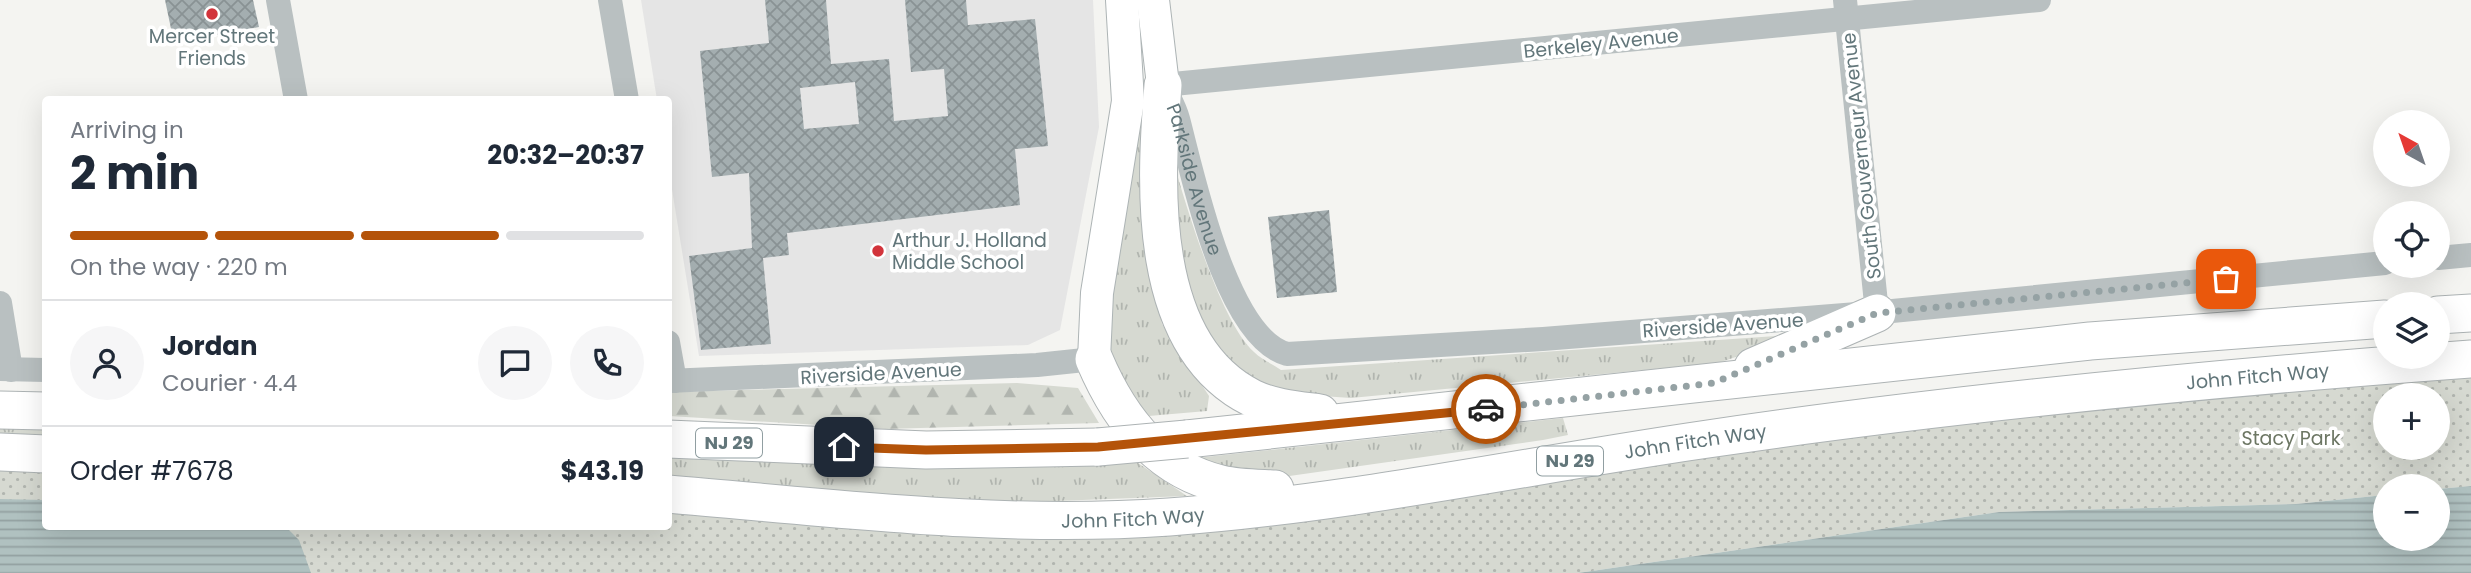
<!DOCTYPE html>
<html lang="en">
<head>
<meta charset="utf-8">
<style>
	:root { --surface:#fff; --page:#f6f6f7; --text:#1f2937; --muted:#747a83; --line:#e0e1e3; --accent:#b45309 }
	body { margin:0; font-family:Poppins,sans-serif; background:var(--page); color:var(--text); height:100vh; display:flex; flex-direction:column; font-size:26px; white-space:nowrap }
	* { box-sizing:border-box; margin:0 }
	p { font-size:23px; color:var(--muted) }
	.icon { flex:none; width:38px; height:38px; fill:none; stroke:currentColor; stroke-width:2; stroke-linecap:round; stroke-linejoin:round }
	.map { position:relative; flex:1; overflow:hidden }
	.sheet { position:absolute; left:42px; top:96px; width:630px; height:434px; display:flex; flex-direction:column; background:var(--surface); border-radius:7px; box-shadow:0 7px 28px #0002 }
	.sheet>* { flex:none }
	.needle { width:46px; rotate:320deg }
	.tools { position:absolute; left:2373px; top:110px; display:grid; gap:14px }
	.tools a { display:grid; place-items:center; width:77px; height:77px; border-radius:50%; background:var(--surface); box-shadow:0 7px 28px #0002; font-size:35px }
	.pin { position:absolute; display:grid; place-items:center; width:60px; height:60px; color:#fff; margin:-30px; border-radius:14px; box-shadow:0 4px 10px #0006 }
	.courier { position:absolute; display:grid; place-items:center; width:70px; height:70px; margin:-35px; border:5px solid #b45309; border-radius:50%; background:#fff; color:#222; box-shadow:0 2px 9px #0007 }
	.head em { font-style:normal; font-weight:700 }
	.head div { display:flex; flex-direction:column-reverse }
	.head { display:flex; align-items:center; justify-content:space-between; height:119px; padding:0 28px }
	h1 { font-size:46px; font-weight:700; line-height:52px }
	.bar { display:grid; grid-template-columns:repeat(4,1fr); gap:10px 7px; align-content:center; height:84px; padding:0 28px }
	.bar i { height:9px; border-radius:5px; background:var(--line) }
	.bar .selected { background:var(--accent) }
	.bar p { grid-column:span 4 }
	.line { display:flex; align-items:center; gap:18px; padding:0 28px; border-top:2px solid var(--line) }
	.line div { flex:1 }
	.round { display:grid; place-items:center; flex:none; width:74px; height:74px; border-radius:37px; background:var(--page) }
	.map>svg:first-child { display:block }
</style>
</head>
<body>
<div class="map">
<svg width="2471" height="573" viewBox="0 0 2471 573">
	<defs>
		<pattern id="grass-tufts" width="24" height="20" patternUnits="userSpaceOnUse" patternTransform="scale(1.75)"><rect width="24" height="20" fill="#d6d9d1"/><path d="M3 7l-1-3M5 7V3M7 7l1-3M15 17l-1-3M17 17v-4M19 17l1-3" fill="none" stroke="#b1b5af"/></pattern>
		<pattern id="forest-firs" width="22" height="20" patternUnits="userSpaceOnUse" patternTransform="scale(1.75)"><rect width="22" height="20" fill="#d6d9d1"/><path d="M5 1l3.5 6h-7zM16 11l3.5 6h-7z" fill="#b1b5af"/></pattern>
		<pattern id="park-dots" width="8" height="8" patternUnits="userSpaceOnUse" patternTransform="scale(1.75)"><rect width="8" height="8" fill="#d6d9d1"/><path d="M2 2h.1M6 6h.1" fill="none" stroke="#b1b5af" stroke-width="1.8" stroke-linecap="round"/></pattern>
		<pattern id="water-rules" width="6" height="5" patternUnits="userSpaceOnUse" patternTransform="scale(1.75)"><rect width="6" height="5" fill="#b0c1c0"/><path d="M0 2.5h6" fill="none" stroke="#93a1a1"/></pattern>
		<pattern id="building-cross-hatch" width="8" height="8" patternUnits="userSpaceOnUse" patternTransform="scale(1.75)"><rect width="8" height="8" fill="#a4aeb0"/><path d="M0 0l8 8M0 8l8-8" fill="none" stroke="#899294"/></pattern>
	</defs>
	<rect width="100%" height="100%" fill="#f4f4f1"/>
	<polygon fill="#e5e5e5" points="641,0 1093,0 1099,127 1060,330 1028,345 699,356 669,171 668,100 657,100"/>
	<g fill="url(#grass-tufts)">
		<polygon points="1138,127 1144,134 1152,270 1162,324 1209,396 1207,411 1137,417 1107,354 1108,286"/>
		<path d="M1168 142C1181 190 1219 321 1254 352 1261 359 1272 364 1281 370L1804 334 1718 363 1351 398 1278 393 1232 368 1198 331 1175 262Z"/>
		<polygon points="1563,418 1568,435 1543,440 1261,480 1187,459"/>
		<polygon points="0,426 45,428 45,438 0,436"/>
		<polygon points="668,455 922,468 1135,461 1187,496 1030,502 908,497 669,477"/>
	</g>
	<polygon fill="url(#forest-firs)" points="1017,383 1078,388 1099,423 885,429 669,416 668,392"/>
	<path fill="url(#park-dots)" fill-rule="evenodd" d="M2471 359V486L2438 489V486H2385V495L2296 504 1999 512 1578 573H0V452L45 454 46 527H668L669 493 1084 521ZM2385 396H2438V448H2385Z"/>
	<g fill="url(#water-rules)">
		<polygon points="2471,486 2471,573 1578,573 1999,512 2296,504 2385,495 2385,539 2438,539 2438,489"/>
		<polygon points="0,499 45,500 46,527 286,527 299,540 311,573 0,573"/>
	</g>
	<g fill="url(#building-cross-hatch)" fill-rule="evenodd">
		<polygon points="165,0 253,0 259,27 174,43"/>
		<path d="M765 0H826L831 64 889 59 894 121 948 116 944 69 911 72 905 0H966L968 25 1035 19 1048 146 1015 149 1020 205 787 233 789 255 763 258 771 344 701 350 689 256 752 248 749 173 712 177 700 51 769 43ZM855 82 859 124 804 129 800 88Z"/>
		<polygon points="1329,210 1337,292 1277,298 1268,217"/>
	</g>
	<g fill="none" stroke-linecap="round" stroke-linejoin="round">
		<g stroke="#adb4b5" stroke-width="34">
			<g id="major">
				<polyline points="1153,0 1163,85"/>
				<polyline points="1094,359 1097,293 1128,101 1122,0"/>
			</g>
		</g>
		<g stroke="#adb3b4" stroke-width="39">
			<g id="highway">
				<path d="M1163 85C1155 185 1146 345 1252 398 1273 408 1297 410 1320 413"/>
				<polyline points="2438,315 2471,313"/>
				<path d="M1094 359C1118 416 1156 469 1221 484 1238 488 1257 488 1275 489"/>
				<polyline points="1753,367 1877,313"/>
				<polyline points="0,410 46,411"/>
				<polyline points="668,439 926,450 1098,447"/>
				<polyline points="1187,439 2090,341 2385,319"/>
				<polyline points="0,452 46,454"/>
				<path id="s2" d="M668 494C835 508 1002 529 1169 517 1347 504 1524 466 1701 440 1956 402 2213 378 2471 359"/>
			</g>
		</g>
		<g stroke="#b9c0c1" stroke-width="24">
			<polyline points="278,0 296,100"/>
			<polyline points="610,0 627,100"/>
			<polyline points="1845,0 1877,313"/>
			<path id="s1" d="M2039 0 1163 85C1168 96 1175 107 1178 119 1193 175 1226 337 1287 354L1543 339 1882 312 2385 263"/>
			<polyline points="2438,258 2471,255"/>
			<polyline points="0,303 11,370"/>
			<polyline points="668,342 675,381"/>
			<polyline points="0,369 46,370"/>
			<polyline points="668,381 1037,365 1094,359"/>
		</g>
		<use href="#major" stroke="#fff" stroke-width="32"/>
		<use href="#highway" stroke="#fff" stroke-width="37"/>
		<g stroke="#adb3b4" stroke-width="39" stroke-linecap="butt">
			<polyline id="highway-bridge" points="1098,447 1187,439"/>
		</g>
		<use href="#highway-bridge" stroke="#fff" stroke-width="37"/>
	</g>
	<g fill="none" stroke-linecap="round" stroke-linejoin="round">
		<polyline stroke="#95a2a4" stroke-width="7" stroke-dasharray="0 12.6" points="1486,409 1714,383 1877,313 2226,279"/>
		<polyline stroke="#b45309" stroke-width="9" points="844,447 926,450 1098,447 1486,409"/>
	</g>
	<g fill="#d2343b" stroke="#fff" stroke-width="2.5">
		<circle cx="212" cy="14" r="7"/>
		<circle cx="878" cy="251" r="7"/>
	</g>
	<g text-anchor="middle" stroke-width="7" stroke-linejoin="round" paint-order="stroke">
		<g fill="#fff" stroke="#919fa2" stroke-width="2">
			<rect x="696" y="428.5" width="66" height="29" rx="5"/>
			<rect x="1537" y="446.5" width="66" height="29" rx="5"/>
		</g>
		<g font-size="18" font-weight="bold" fill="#62767a">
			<text x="729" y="449">NJ 29</text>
			<text x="1570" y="467">NJ 29</text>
		</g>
		<g font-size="19" fill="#62767a" stroke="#fff">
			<text x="212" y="43">Mercer Street<tspan x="212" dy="22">Friends</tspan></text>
			<text x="892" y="247" text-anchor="start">Arthur J. Holland<tspan x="892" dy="22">Middle School</tspan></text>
		</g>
		<g font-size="19" fill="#62767a" stroke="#fff">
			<text transform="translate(1601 43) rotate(-6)" y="7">Berkeley Avenue</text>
			<text transform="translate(1861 156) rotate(-96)" y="7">South Gouverneur Avenue</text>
			<text dy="7" stroke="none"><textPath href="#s1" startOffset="980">Parkside Avenue</textPath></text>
			<text transform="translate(1723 325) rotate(-4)" y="7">Riverside Avenue</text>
			<text transform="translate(881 373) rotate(-3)" y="7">Riverside Avenue</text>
			<text dy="7" stroke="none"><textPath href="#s2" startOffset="1600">John Fitch Way</textPath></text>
			<text dy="7" stroke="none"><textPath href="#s2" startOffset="1034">John Fitch Way</textPath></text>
			<text dy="7" stroke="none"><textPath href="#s2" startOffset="466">John Fitch Way</textPath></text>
		</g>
		<g font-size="19" fill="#6d7764" stroke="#fff">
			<text x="2291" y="445">Stacy Park</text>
		</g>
	</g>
</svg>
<div class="tools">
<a><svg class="needle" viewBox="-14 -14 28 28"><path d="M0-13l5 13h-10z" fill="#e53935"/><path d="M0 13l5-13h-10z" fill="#747a83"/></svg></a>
<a><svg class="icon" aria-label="locate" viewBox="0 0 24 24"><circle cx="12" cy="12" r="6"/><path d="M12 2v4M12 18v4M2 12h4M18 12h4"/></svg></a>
<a><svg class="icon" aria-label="layers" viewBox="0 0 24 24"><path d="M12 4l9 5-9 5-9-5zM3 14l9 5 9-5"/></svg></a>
<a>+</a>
<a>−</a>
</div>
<div class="pin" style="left:2226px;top:279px;background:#ea580c"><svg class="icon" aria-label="bag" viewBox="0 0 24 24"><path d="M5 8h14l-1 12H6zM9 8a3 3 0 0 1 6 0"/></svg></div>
<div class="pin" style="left:844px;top:447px;background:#1f2937"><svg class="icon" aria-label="home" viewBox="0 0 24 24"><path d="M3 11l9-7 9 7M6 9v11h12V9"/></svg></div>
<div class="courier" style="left:1486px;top:409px"><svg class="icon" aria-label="car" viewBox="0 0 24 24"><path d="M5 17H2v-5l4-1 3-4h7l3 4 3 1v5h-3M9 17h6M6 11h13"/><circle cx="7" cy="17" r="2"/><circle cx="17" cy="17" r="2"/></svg></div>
<section class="sheet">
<div class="head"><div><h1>2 min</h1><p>Arriving in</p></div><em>20:32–20:37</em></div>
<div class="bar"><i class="selected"></i><i class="selected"></i><i class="selected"></i><i></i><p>On the way · 220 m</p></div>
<div class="line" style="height:126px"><a class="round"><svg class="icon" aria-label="person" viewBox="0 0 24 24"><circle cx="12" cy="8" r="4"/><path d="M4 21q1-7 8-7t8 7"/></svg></a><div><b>Jordan</b><p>Courier · 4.4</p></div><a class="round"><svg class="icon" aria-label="chat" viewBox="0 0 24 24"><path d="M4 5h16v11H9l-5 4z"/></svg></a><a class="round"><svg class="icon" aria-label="phone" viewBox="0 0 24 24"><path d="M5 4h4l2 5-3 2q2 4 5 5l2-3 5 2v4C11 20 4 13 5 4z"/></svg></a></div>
<div class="line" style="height:91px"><div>Order #7678</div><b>$43.19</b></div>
</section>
</div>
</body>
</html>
